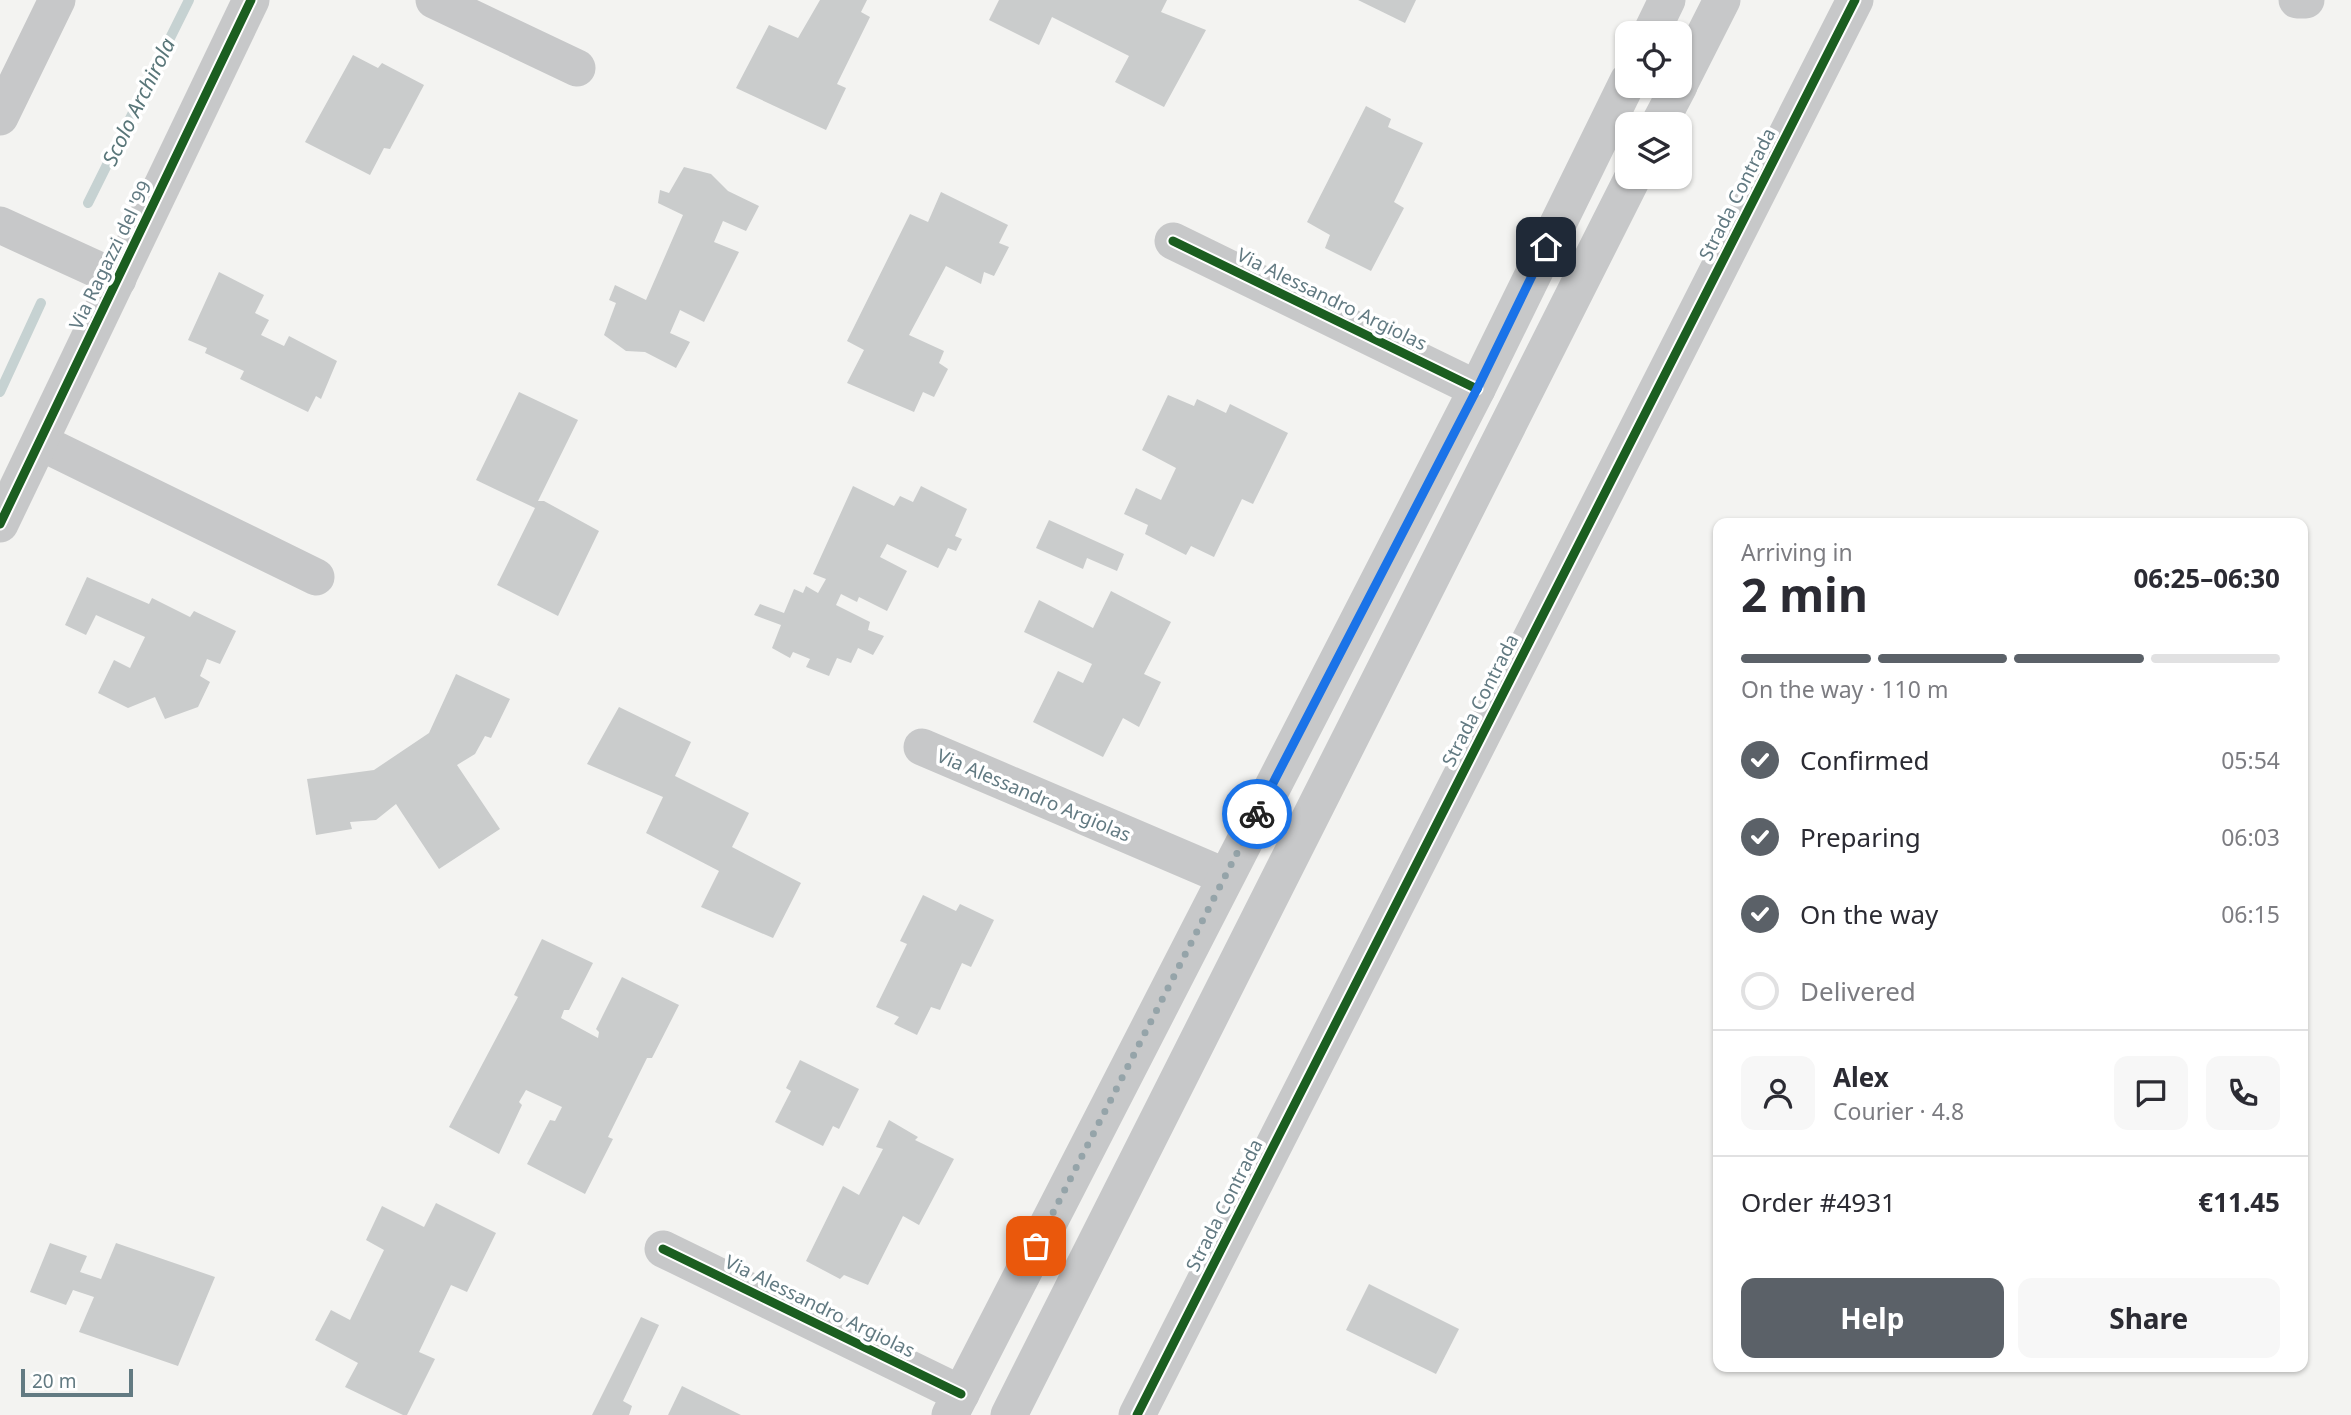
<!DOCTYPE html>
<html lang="en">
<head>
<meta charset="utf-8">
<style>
	:root { --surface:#fff; --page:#f7f7f7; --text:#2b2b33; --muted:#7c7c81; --line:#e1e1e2; --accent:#5b6168 }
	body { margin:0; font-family:"Noto Sans",sans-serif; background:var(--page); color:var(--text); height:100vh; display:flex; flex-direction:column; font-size:26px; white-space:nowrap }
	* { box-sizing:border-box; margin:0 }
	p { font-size:23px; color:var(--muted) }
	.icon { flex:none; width:38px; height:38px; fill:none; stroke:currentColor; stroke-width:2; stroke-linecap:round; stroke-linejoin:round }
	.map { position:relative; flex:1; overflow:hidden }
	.details { position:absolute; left:1713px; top:518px; width:595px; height:854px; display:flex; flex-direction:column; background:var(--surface); border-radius:14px; box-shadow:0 2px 5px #0004 }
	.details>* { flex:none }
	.controls { position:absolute; left:1615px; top:21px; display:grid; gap:14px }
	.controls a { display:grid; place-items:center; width:77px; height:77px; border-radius:14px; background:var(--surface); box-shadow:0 2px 5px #0004; font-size:35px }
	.scale { position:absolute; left:21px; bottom:18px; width:112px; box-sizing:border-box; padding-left:7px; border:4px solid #627a82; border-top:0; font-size:19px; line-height:24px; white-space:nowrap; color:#627a82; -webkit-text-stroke:5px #fff; paint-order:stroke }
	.pin { position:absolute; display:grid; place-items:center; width:60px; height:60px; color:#fff; margin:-30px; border-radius:14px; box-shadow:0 4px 10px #0006 }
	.courier { position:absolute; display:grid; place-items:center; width:70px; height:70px; margin:-35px; border:5px solid #1a73e8; border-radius:50%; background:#fff; color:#222; box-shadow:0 2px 9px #0007 }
	.headline em { font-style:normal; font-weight:700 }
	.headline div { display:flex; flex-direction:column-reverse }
	.headline { display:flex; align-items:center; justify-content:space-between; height:119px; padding:0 28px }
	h1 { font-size:46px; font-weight:700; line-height:52px }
	.bar { display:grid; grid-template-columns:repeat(4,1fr); gap:10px 7px; align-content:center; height:84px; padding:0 28px }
	.bar i { height:9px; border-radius:5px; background:var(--line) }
	.bar .on { background:var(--accent) }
	.bar p { grid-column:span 4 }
	.line { display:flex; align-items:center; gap:18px; padding:0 28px; border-top:2px solid var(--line) }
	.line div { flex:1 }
	.round { display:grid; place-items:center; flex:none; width:74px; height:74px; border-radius:14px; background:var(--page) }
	ol { padding:0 28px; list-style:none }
	li { display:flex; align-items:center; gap:21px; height:77px }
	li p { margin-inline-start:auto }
	li .icon { padding:7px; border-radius:50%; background:var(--accent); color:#fff; stroke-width:4 }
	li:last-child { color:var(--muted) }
	li i { width:38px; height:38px; border:4px solid var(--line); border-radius:50% }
	.primary-button { display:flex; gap:14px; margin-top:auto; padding:14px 28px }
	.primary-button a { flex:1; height:80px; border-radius:14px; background:var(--accent); color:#fff; font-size:28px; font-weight:700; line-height:80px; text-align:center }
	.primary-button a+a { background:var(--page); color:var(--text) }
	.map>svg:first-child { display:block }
</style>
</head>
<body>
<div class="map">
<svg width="2351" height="1415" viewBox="0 0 2351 1415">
	<rect width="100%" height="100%" fill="#f3f3f1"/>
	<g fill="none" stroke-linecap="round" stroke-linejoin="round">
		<g stroke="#c6d2d2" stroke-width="10">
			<polyline points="88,203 189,0"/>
			<polyline points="0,392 41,303"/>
		</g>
	</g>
	<g fill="#cacccc">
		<polygon points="820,0 867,0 861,12 870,17 837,84 846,88 826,130 736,88 769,25 798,38"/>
		<polygon points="999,0 1167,0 1161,12 1206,30 1164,107 1115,82 1129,56 1052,17 1039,45 989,20"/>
		<polygon points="1358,0 1416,0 1405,23"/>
		<polygon points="353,55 378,68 382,63 424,85 390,149 384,148 370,175 305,142"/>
		<polygon points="1366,106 1391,119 1388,127 1423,143 1394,202 1404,208 1371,271 1325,248 1330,235 1307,222"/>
		<polygon points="684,167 711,174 728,191 759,206 746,231 723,221 714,242 739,252 704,322 680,310 670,333 690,342 676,368 645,352 626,351 604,335 616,303 609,300 615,285 646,300 683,215 658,203 660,190 669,193"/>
		<polygon points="941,192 1008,225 999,243 1009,247 994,276 984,272 981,284 946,266 909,335 944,351 939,363 948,369 934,397 923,392 914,412 847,383 864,350 847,341 910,214 928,222"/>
		<polygon points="219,272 264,295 255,313 269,320 261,335 284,346 289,336 337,361 321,399 316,396 308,412 240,379 244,371 205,353 207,348 188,340"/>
		<polygon points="519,392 578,420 538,501 544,501 599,531 558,616 497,585 535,508 476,480"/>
		<polygon points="1168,395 1194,406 1197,399 1226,413 1230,404 1288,433 1253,504 1242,499 1214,557 1191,546 1186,555 1145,534 1148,525 1124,514 1136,488 1161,500 1176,468 1142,450"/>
		<polygon points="853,486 894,506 900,496 913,502 921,486 967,509 955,536 962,539 956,551 948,548 938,568 887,544 880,557 907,571 887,611 859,597 857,602 841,594 836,605 870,622 868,630 884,636 873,655 858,648 851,663 837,658 829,676 806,667 810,659 793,652 790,658 772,648 781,625 754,615 760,604 784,613 794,589 803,593 806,586 818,593 826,579 813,574"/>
		<polygon points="1049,520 1124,554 1117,571 1087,558 1083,569 1036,548"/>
		<polygon points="87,577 149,604 152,598 190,617 194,611 236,631 220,664 207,659 200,676 210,682 198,707 165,719 155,697 128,708 98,693 114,660 130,668 145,637 96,615 86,635 65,625"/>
		<polygon points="1111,591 1171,622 1144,674 1161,682 1139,727 1123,718 1103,757 1033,722 1058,671 1083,683 1092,664 1024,632 1039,600 1093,628"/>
		<polygon points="456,674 510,699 491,738 485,736 475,754 457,765 500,829 439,869 396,804 376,820 350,822 352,829 316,835 307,779 374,770 429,733"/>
		<polygon points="619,707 691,742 675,776 749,813 732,847 801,883 773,938 701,907 719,871 646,833 663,797 587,764"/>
		<polygon points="923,895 956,911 960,904 994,920 971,967 962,963 940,1010 931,1007 917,1035 894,1024 899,1017 876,1007 907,944 900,941"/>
		<polygon points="542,939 593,963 569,1010 564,1010 561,1018 598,1038 599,1032 596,1029 622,977 679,1005 652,1058 647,1058 608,1137 613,1139 585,1194 527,1164 550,1120 555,1121 562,1107 545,1099 526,1090 519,1102 522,1105 499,1154 449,1127 518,997 514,995"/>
		<polygon points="800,1060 859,1089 839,1129 833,1126 823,1146 775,1122 791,1091 786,1088"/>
		<polygon points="889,1120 918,1137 915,1140 954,1159 919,1225 903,1216 868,1285 844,1275 840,1279 806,1261 843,1186 859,1195 883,1149 876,1147"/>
		<polygon points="436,1203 496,1233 467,1292 451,1285 419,1352 435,1359 407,1415 403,1415 345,1387 358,1363 315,1340 331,1310 350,1320 384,1250 366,1240 382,1206 424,1227"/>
		<polygon points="50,1243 87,1256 80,1272 101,1279 116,1243 215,1277 178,1366 79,1332 94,1297 73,1290 66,1305 30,1292"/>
		<polygon points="1369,1284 1459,1329 1436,1374 1346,1330"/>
		<polygon points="641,1317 659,1325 623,1401 632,1406 629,1415 592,1415"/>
		<polygon points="682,1386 741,1415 668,1415"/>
	</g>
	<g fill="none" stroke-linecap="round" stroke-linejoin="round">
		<g stroke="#c7c8c9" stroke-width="37">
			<polyline points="434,0 577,68"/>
			<polyline points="2297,0 2306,0"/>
			<polyline points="1651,33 1667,0"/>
			<polyline points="1680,83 1722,0"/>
			<polyline points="0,117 57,0"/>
			<polyline points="1659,124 1679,86"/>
			<polyline points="0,225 118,279"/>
			<polyline points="1173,241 1477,389"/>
			<polyline points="40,442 316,577"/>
			<polyline points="0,524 251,0"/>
			<polyline points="922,747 1224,876"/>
			<polyline points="663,1249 961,1394"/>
			<polyline points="950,1415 1477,389 1628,81"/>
			<polyline points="1009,1415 1633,177"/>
			<polyline points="1137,1415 1855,0"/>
		</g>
		<g stroke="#fff" stroke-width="13">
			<g id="cycleway">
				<polyline points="1173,241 1477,389"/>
				<polyline points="0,524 251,0"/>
				<polyline points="663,1249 961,1394"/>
				<polyline points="1137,1415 1855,0"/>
			</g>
		</g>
		<use href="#cycleway" stroke="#1b5e20" stroke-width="9"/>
	</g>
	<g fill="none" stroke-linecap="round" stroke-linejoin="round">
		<polyline stroke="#95a4a9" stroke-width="7" stroke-dasharray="0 12.6" points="1036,1246 1257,814"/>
		<polyline stroke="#1a73e8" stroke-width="9" points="1257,814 1477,389 1546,247"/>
	</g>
	<g text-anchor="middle" stroke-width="7" stroke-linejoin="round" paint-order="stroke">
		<g font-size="19" fill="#627a82" stroke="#fff">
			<text transform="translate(1737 194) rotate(-63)" y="7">Strada Contrada</text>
			<text transform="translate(110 255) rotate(-64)" y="7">Via Ragazzi del '99</text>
			<text transform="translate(1332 299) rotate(26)" y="7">Via Alessandro Argiolas</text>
			<text transform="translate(1480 700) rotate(-63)" y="7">Strada Contrada</text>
			<text transform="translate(1034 795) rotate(23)" y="7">Via Alessandro Argiolas</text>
			<text transform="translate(1224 1205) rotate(-63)" y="7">Strada Contrada</text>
			<text transform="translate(820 1306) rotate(26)" y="7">Via Alessandro Argiolas</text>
		</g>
		<g font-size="21" font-style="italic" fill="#597679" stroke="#fff">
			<text transform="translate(139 102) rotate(-64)" y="7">Scolo Archirola</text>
		</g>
	</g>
</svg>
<div class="controls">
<a><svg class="icon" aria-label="locate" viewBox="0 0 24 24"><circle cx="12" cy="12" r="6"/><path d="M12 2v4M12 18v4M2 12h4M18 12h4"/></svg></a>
<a><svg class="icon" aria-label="layers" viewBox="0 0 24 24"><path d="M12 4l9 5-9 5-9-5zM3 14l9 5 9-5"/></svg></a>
</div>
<div class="scale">20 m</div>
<div class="pin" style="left:1036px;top:1246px;background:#ea580c"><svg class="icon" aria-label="bag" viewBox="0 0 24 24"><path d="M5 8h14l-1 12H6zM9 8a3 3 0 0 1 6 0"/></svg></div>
<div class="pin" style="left:1546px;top:247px;background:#1f2937"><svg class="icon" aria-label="home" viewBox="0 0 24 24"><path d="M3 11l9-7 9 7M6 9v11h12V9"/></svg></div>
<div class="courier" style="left:1257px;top:814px"><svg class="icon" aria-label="bike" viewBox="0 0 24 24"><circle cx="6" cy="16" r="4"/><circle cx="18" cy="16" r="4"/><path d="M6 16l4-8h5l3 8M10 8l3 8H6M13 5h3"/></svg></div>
<section class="details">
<div class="headline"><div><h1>2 min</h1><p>Arriving in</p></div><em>06:25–06:30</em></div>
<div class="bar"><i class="on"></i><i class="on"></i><i class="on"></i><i></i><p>On the way · 110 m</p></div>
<ol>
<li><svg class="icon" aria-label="check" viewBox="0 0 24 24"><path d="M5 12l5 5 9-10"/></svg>Confirmed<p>05:54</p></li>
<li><svg class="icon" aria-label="check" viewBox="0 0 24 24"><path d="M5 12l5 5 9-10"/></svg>Preparing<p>06:03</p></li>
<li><svg class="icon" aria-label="check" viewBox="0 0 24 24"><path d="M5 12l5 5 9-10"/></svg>On the way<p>06:15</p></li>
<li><i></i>Delivered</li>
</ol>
<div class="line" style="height:126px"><a class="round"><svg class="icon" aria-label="person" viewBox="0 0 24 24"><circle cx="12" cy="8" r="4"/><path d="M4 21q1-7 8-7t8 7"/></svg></a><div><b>Alex</b><p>Courier · 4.8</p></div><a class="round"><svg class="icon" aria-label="chat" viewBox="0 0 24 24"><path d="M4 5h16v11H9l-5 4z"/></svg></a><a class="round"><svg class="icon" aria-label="phone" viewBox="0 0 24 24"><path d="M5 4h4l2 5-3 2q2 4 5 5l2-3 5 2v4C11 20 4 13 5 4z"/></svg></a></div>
<div class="line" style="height:91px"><div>Order #4931</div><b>€11.45</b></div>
<div class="primary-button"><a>Help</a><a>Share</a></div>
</section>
</div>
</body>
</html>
